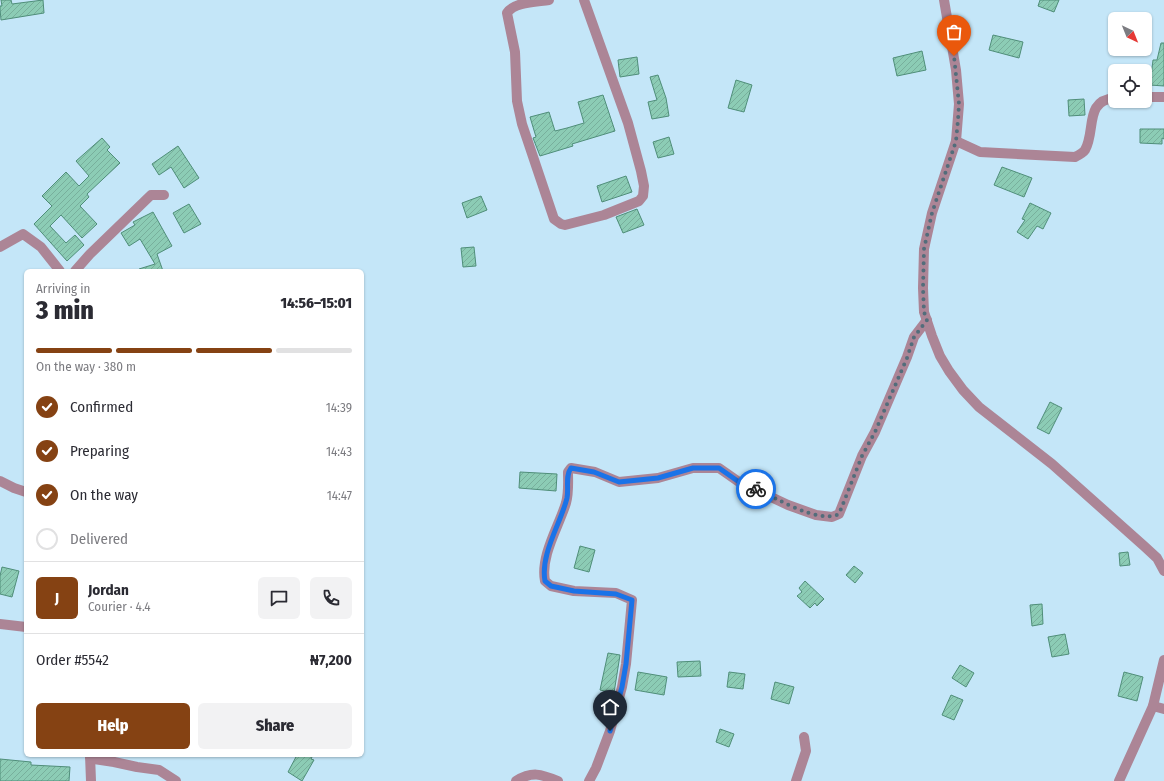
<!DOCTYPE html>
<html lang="en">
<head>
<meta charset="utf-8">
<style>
	:root { --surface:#fff; --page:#f2f2f3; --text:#2b2b33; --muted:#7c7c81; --line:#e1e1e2; --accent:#854213 }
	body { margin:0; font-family:"Fira Sans Condensed",sans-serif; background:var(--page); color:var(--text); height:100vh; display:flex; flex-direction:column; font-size:15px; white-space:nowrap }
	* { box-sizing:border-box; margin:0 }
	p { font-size:13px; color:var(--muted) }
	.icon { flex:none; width:22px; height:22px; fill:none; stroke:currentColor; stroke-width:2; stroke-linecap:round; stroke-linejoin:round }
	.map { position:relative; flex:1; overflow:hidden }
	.sheet { position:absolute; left:24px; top:269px; width:340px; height:488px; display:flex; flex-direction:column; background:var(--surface); border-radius:6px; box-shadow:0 1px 3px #0004 }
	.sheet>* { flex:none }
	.needle { width:26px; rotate:137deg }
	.controls { position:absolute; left:1108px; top:12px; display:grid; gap:8px }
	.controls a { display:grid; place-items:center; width:44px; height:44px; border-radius:6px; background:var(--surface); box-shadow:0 1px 3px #0004; font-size:20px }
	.pin { position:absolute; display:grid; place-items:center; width:34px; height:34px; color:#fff; margin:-41px -17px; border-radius:50% 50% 50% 0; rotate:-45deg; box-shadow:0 0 4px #0007 }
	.pin .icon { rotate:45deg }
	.courier { position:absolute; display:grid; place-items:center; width:40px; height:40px; margin:-20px; border:3px solid #1a73e8; border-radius:50%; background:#fff; color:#222; box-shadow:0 1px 5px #0007 }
	.head em { font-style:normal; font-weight:800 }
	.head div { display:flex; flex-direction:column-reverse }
	.head { display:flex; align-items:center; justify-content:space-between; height:68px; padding:0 12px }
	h1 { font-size:26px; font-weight:800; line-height:30px }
	.bar { display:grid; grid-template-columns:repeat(4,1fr); gap:6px 4px; align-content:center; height:48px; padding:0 12px }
	.bar i { height:5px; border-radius:3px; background:var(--line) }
	.bar .current { background:var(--accent) }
	.bar p { grid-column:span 4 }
	.line { display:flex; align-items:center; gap:10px; padding:0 12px; border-top:1px solid var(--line) }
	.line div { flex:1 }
	.round { display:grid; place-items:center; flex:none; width:42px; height:42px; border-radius:6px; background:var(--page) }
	ol { padding:0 12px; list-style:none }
	li { display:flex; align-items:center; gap:12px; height:44px }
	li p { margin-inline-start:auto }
	li .icon { padding:4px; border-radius:50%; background:var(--accent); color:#fff; stroke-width:4 }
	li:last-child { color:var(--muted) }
	li i { width:22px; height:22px; border:2px solid var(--line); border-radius:50% }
	.primary-button { display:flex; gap:8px; margin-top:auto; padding:8px 12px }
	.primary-button a { flex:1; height:46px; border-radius:6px; background:var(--accent); color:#fff; font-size:16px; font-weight:800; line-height:46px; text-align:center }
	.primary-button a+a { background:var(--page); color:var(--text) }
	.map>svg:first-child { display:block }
</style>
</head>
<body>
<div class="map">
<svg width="1164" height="781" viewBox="0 0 1164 781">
	<defs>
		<pattern id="building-hatch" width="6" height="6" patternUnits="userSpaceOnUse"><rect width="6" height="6" fill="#8cccb5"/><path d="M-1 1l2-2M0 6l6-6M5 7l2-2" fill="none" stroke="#78af9c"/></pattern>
	</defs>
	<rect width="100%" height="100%" fill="#c4e6f8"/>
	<g fill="url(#building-hatch)" stroke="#4f8e79">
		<polygon points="1,0 11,0 12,4 43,0 44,13 1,20 0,9 0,6 2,6"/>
		<polygon points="1040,0 1059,0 1054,12 1038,6"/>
		<polygon points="993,35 1023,42 1019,58 989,50"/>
		<polygon points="1161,43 1164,43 1164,86 1150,85 1153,60 1157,60"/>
		<polygon points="922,51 926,70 897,76 893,58"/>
		<polygon points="637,57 639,74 620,77 618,60"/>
		<polygon points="658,75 666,98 669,116 652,119 648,102 657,100 650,77"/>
		<polygon points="736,80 752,85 744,112 728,108"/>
		<polygon points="603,95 615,131 572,144 573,146 540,156 533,138 536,137 530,117 549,112 555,131 567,128 584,123 578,102"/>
		<polygon points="1084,99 1085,115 1069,116 1068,100"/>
		<polygon points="1140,129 1164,129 1164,139 1162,138 1162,144 1140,143"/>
		<polygon points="669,137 674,154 658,158 653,142"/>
		<polygon points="102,138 110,147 107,150 120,163 87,194 89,197 80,206 97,224 82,238 61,215 50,226 66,243 75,235 84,245 67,261 34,224 52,206 42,196 66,172 79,186 89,176 76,161"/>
		<polygon points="178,146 199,178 184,188 171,167 159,175 152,164"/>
		<polygon points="1002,167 1032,178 1024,197 994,185"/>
		<polygon points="626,176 632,192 602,202 597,186"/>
		<polygon points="481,196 487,210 467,218 462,203"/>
		<polygon points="1030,203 1051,213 1043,229 1037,226 1028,239 1017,232 1025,220 1022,219"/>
		<polygon points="189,204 201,224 184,233 173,213"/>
		<polygon points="637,209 644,225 623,233 616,217"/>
		<polygon points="153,212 172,246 157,254 163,271 139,271 139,269 155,264 140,239 129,246 121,233 135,225 133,222"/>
		<polygon points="474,247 476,266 463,267 461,248"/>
		<polygon points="1050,402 1062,408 1049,434 1037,428"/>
		<polygon points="520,472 557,474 556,491 519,488"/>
		<polygon points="580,546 595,550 589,572 574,568"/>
		<polygon points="1128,552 1130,565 1120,566 1119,553"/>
		<polygon points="854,566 863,573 855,583 846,575"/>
		<polygon points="2,567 19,571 12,597 0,594 0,576"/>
		<polygon points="805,581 824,599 817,606 815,603 810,608 797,596 802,592 799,588"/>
		<polygon points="1042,604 1043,624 1032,626 1030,605"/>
		<polygon points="1065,634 1069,654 1052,657 1048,637"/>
		<polygon points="608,653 620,655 614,693 600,690"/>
		<polygon points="700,661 701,676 678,677 677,662"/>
		<polygon points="960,665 974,673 966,687 952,678"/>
		<polygon points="638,672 667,677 664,695 635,690"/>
		<polygon points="729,672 745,674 743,689 727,687"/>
		<polygon points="1124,672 1143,677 1137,701 1118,696"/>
		<polygon points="775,682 794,687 789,704 771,699"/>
		<polygon points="951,695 963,700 954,720 942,715"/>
		<polygon points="720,729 734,734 729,747 716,742"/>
		<polygon points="297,755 313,755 311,759 314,760 302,781 288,772"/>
		<polygon points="0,759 31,762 31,765 70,767 69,781 0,781"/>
	</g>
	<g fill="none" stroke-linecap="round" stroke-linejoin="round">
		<g stroke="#ac8596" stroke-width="10">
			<path d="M549 0C536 2 514 2 507 13L515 52 517 101 522 124 554 219 561 224 565 225 604 215 639 201 643 196 644 186 641 171 628 123 584 0"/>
			<polyline points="944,0 956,70 959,104 956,141 932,213 924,249 923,288 924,312 932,336 940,356 949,371 963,390 979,407 1052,464 1144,546 1157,558 1164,571"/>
			<polyline points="1145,97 1164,97"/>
			<path d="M956 141 980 152 1075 157C1079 155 1083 153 1085 150 1096 131 1084 100 1115 98"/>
			<polyline points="0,247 23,234 41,247 60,271"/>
			<polyline points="75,271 90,254 151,195 164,195"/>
			<polyline points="0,481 14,488 26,492"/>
			<polyline points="0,624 26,627"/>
			<polyline points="1153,706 1164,709"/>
			<polyline points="90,755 91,781"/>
			<polyline points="90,757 94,759 114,762 137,767 159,770 176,781"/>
			<path d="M516 781C532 771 541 774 558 781"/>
			<path d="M589 781 596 768 610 731 622 687 626 664 632 600 616 593 574 591 551 586 545 581C540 556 559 526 566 503 569 492 568 482 568 472L571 468 595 472 619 482 658 478 693 468H719L739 482 788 505 816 515 832 517 839 514 862 456 875 432 907 357 914 337 927 320"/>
			<polyline points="796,781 806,751 804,737"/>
			<polyline points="1119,781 1153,706 1164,660"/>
		</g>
	</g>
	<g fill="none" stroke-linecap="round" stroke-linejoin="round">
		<path stroke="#526d7b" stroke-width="4" stroke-dasharray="0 7.2" d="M756 489C777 498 817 524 839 514L862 456 875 432 907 358 914 337 927 320 924 312 923 288 924 249 932 213 956 141 958 120 959 104 954 56"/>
		<path stroke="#1a73e8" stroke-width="5" d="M610 731 622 687 626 664 632 600 616 594 574 591 551 586 545 581C540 554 561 523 567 498 569 488 565 476 571 468L594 472 619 482 658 478 693 468H719L739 482 756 489"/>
	</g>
</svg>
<div class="controls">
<a><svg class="needle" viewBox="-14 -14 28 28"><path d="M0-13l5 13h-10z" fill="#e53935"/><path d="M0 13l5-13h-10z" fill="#7c7c81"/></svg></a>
<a><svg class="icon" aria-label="locate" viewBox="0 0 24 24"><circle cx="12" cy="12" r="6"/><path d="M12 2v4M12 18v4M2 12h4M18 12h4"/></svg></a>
</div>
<div class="pin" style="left:954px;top:56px;background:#ea580c"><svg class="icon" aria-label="bag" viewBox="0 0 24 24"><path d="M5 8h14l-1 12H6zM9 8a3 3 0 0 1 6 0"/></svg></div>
<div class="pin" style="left:610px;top:731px;background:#1f2937"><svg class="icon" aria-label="home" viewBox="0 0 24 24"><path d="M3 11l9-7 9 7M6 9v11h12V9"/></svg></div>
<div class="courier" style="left:756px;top:489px"><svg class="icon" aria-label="bike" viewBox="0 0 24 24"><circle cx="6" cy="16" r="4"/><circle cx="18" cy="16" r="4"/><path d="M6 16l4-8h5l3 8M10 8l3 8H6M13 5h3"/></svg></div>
<section class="sheet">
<div class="head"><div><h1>3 min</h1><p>Arriving in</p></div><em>14:56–15:01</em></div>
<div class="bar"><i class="current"></i><i class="current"></i><i class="current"></i><i></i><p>On the way · 380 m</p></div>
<ol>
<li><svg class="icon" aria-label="check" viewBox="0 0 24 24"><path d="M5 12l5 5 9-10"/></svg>Confirmed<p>14:39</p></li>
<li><svg class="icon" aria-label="check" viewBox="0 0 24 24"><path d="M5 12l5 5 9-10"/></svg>Preparing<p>14:43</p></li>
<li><svg class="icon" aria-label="check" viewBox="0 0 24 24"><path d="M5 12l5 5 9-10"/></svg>On the way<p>14:47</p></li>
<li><i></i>Delivered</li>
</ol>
<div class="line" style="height:72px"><b class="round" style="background:var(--accent);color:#fff">J</b><div><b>Jordan</b><p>Courier · 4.4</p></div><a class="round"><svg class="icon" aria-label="chat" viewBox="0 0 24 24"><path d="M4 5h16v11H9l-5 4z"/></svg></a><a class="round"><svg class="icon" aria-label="phone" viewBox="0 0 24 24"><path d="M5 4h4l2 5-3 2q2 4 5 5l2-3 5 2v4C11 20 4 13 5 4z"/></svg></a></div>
<div class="line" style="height:52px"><div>Order #5542</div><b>₦7,200</b></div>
<div class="primary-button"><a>Help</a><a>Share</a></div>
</section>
</div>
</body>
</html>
